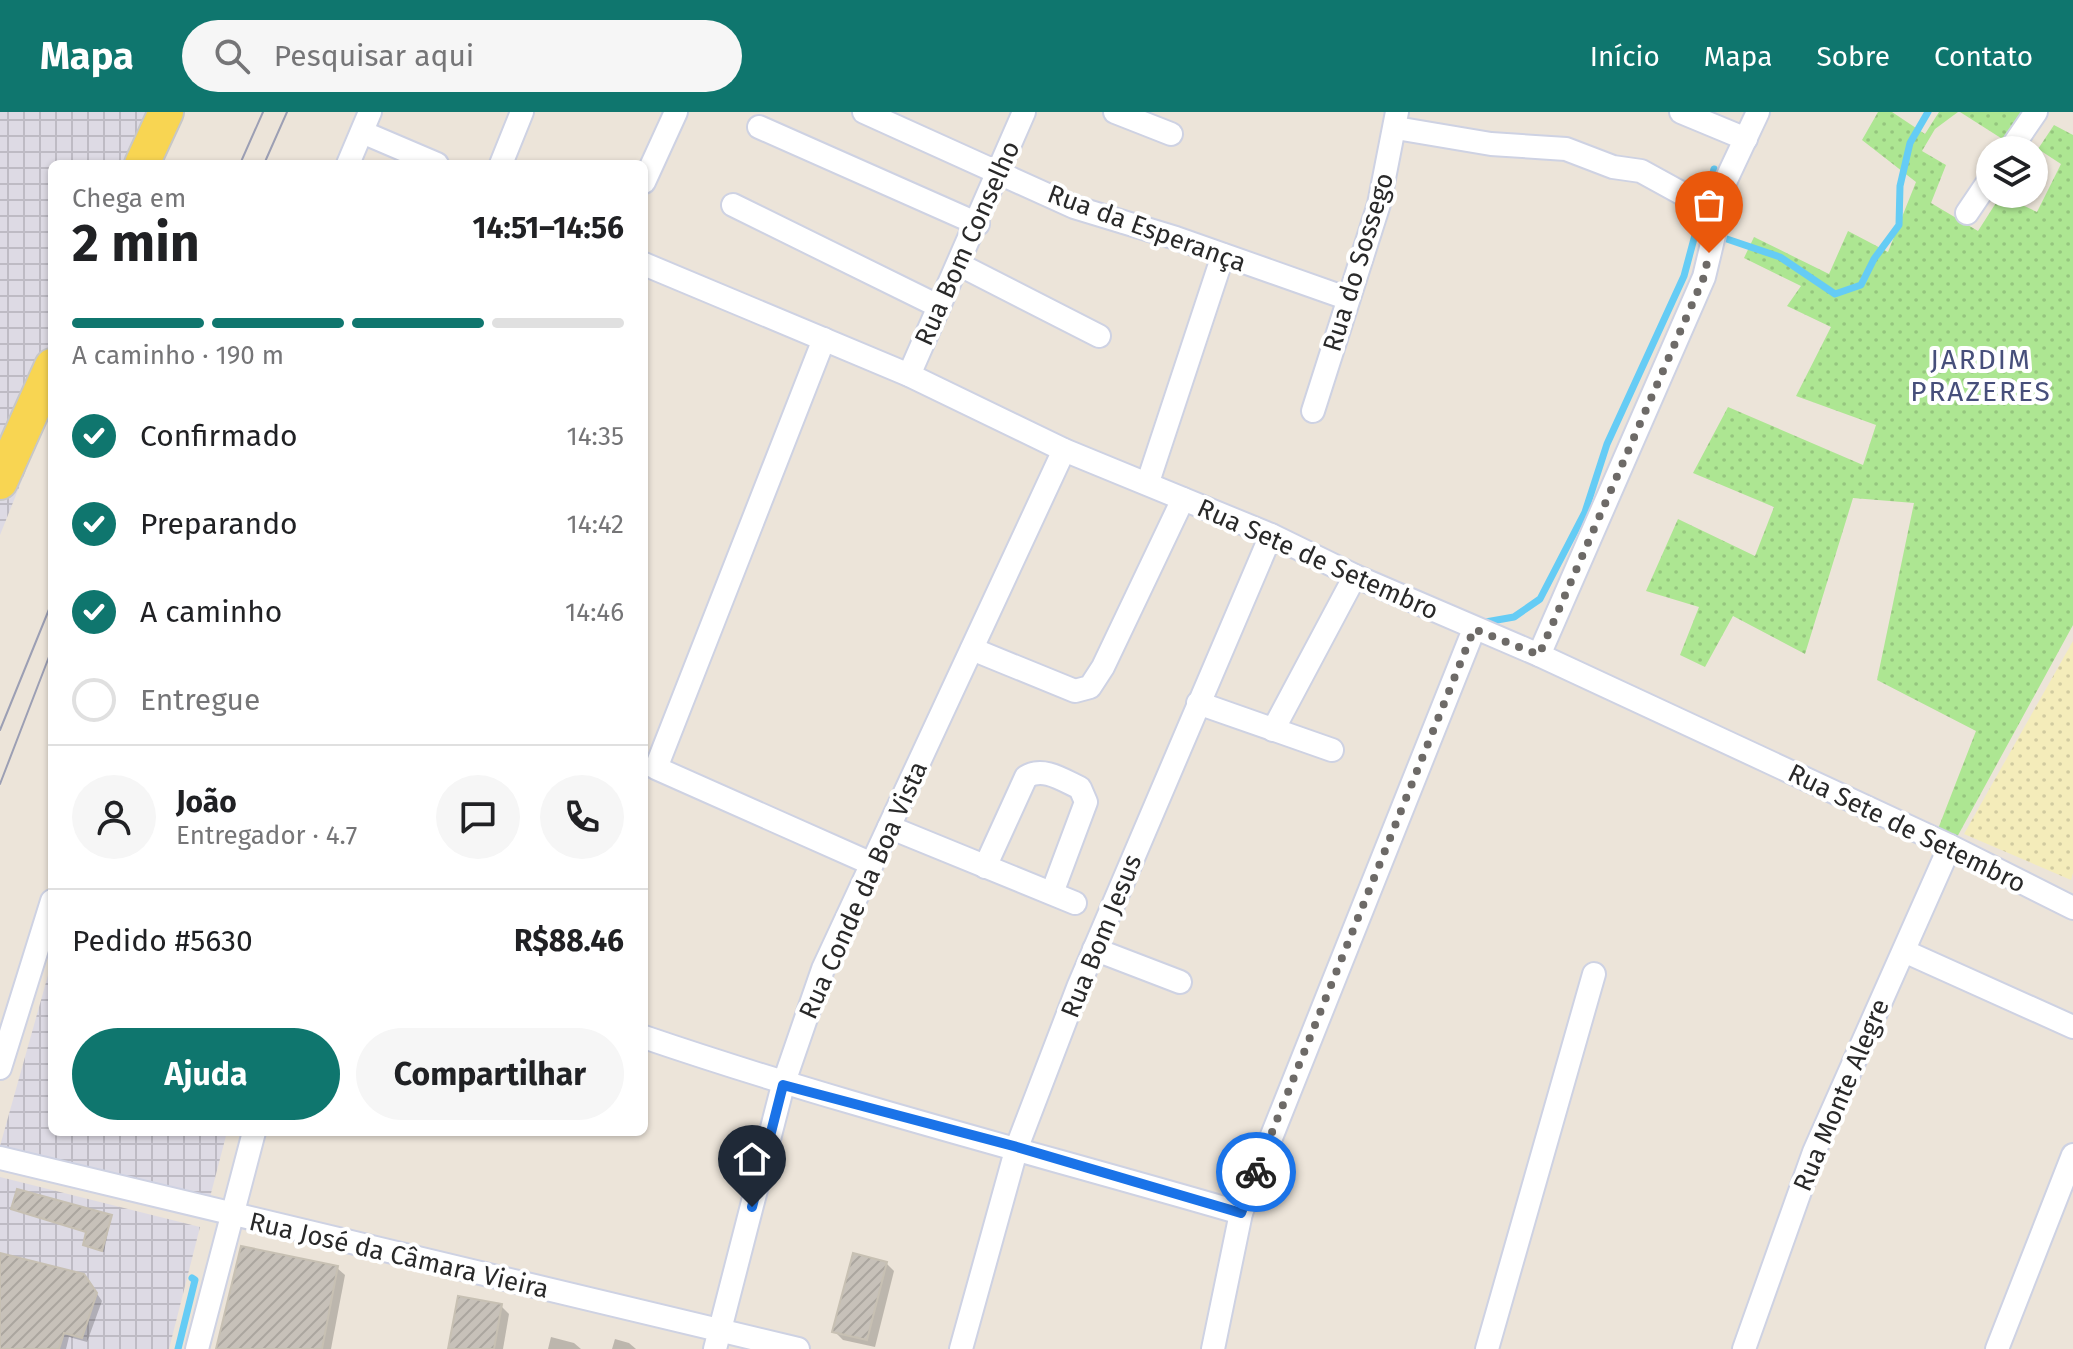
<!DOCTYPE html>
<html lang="pt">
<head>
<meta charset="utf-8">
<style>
	:root { --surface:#fff; --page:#f6f6f6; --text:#202124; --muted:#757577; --line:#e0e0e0; --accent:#0f766e }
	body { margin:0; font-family:"Fira Sans",sans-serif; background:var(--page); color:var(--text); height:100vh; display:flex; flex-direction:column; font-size:30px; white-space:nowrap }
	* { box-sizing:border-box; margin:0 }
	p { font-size:26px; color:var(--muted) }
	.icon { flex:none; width:44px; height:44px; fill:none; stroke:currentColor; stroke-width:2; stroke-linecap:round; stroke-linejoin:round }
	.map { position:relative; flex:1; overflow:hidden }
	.details { position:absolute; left:48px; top:48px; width:600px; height:976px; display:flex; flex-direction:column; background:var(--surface); border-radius:12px; box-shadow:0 2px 6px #0004 }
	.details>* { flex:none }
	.fabs { position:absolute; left:1976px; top:24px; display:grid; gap:16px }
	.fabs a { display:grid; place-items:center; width:72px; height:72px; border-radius:50%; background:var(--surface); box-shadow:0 2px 6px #0004; font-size:40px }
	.pin { position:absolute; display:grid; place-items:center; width:68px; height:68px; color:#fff; margin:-82px -34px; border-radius:50% 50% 50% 0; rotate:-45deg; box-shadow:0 0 8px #0007 }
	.pin .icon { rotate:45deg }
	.courier { position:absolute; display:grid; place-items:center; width:80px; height:80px; margin:-40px; border:6px solid #1a73e8; border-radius:50%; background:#fff; color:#222; box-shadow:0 2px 10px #0007 }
	.summary em { font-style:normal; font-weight:700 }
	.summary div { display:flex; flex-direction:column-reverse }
	.summary { display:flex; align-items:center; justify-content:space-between; height:136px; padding:0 24px }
	h1 { font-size:52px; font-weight:700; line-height:60px }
	.bar { display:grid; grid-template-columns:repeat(4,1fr); gap:12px 8px; align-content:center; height:96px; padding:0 24px }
	.bar i { height:10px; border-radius:6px; background:var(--line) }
	.bar .on { background:var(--accent) }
	.bar p { grid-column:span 4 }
	.line { display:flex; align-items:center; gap:20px; padding:0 24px; border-top:2px solid var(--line) }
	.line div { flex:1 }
	.round { display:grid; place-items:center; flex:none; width:84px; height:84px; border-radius:42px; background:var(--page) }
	ol { padding:0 24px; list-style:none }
	li { display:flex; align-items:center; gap:24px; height:88px }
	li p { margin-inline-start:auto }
	li .icon { padding:8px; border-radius:50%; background:var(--accent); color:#fff; stroke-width:4 }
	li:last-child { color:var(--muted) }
	li i { width:44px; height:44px; border:4px solid var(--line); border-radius:50% }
	.cta { display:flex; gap:16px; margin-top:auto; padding:16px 24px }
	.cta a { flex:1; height:92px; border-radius:48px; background:var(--accent); color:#fff; font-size:32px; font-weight:700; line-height:92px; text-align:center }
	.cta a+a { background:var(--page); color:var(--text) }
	header { display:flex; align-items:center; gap:48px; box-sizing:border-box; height:112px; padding:0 40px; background:var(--accent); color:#fff }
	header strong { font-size:38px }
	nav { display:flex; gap:44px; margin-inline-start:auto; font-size:28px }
	.search { width:560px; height:72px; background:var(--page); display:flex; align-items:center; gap:20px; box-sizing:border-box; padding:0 28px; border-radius:44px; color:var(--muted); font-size:30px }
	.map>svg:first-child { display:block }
</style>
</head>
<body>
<header>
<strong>Mapa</strong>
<div class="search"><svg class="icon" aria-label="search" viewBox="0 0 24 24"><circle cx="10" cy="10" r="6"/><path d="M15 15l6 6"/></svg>Pesquisar aqui</div>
<nav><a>Início</a><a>Mapa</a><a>Sobre</a><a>Contato</a></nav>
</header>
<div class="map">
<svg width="2073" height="1237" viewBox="0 0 2073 1237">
	<defs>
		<pattern id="industrial-grid" width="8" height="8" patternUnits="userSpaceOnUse" patternTransform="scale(2)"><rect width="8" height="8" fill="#dddae4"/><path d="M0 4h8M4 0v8" fill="none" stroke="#bebbc4"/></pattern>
		<pattern id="grass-dots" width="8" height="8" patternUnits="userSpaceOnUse" patternTransform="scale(2)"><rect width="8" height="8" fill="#ade692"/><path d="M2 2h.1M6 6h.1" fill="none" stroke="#95c57e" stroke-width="1.8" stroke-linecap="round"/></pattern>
		<pattern id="sand-dots" width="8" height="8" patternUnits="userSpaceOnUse" patternTransform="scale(2)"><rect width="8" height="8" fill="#f4ecba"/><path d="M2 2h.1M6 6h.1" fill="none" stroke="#d1caa0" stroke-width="1.8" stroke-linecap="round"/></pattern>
		<pattern id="building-hatch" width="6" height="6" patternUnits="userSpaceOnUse" patternTransform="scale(2)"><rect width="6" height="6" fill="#c7c1b9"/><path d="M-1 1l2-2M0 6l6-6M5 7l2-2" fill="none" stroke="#aba69f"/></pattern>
	</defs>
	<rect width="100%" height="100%" fill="#ece4d9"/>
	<g fill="url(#industrial-grid)">
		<polygon points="0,0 169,0 148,52 52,52 52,293 0,423"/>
		<polygon points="52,849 52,1020 227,1020 209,1089 0,1034"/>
		<polygon points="0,1065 200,1115 169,1237 0,1237"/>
	</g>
	<g fill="url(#grass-dots)">
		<polygon points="1878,0 1892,0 1925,22 1939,0 1958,0 1935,17 1922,39 1946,53 1931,91 1978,119 2001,83 2037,100 2061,52 2038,37 2054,13 2073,23 2073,513 1956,727 1938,717 1976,619 1877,568 1914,391 1853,386 1805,542 1733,504 1705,555 1680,543 1699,495 1646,479 1678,407 1755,444 1774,395 1693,361 1728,295 1863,353 1876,313 1796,284 1831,215 1787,194 1801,174 1744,146 1754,125 1829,162 1848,119 1888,140 1916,70 1862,28"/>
		<polygon points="1960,0 2024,0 2004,28"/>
	</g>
	<polygon fill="url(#sand-dots)" points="2073,529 2073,761 2071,768 1964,722"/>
	<g fill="#0003">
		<polygon points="111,1105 104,1140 87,1134 85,1132"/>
		<polygon points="243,1137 337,1156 345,1163 331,1237 216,1237"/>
		<polygon points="0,1143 89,1170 102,1189 87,1230 69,1225 66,1237 0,1237"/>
		<polygon points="886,1151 894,1159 875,1235 843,1228 835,1220"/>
		<polygon points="501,1194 509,1202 503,1237 450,1237"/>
		<polygon points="551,1225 574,1231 581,1237 548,1237"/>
		<polygon points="615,1227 629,1231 636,1237 612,1237"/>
	</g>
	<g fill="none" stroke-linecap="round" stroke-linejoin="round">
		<g stroke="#65ccf5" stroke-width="7">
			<polyline points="1705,90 1714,57"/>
			<polyline points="1718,124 1780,145 1835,182 1861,173 1874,147 1899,113 1900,74 1910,31 1928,0"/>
			<polyline points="1480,511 1514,505 1540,487 1585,400 1607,332 1684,164 1699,108"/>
			<polyline points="178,1237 195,1168 192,1166"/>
		</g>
	</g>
	<g fill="url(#building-hatch)" stroke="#c7c0b3" stroke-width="2">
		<polygon points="17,1077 112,1103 102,1139 83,1133 86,1120 11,1097"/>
		<polygon points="241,1134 338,1154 322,1237 216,1237"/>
		<polygon points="0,1141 84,1162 97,1181 82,1226 64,1221 59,1237 0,1237"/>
		<polygon points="853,1141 887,1150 867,1228 832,1220"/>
		<polygon points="458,1184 502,1192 494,1237 448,1237"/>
	</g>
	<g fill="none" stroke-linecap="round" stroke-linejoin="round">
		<g stroke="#ced2e3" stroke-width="26">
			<g id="street">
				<polyline points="864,0 1074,95 1176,126 1346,186"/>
				<polyline points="1115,0 1171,22"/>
				<polyline points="1681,0 1746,27"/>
				<polyline points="759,15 978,112"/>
				<polyline points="1396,16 1491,32 1566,37 1613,55 1641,59 1712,98"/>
				<polyline points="362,20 437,52"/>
				<polyline points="2010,38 2036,0"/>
				<polyline points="348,52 370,0"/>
				<polyline points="501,52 522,0"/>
				<polyline points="644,70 676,0"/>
				<polyline points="733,93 938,194"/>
				<polyline points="1967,101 1990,67"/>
				<polyline points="644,152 909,263 1064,338 1271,423 1355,464 1539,543 1950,734 2073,796"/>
				<polyline points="960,153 1099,224"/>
				<polyline points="824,227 656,656 872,752"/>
				<polyline points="909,263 1024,0"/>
				<polyline points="1313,299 1379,92 1397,0"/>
				<polyline points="1148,370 1223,143"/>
				<polyline points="972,537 1075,579 1090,575 1103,555 1183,387"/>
				<polyline points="1539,543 1704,165 1716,115 1712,98 1758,0"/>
				<polyline points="1198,591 1332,638"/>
				<polyline points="1273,618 1355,464"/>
				<polyline points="889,715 1075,791"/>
				<path d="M985 755 1026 665C1043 654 1063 668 1080 676L1086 690 1052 781"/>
				<polyline points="1094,837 1180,870"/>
				<polyline points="1904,839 2073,915"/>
				<path d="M644 925C840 992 1042 1043 1241 1101"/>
				<polyline points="0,956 52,789"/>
				<polyline points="0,1046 798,1237"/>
				<polyline points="197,1237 254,1020"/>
				<polyline points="715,1237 783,973 823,857 1064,338"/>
				<polyline points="961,1237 1017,1035 1079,873 1271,423"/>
				<polyline points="1213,1237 1241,1101 1474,517"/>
				<polyline points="1487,1237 1594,862"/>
				<polyline points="1744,1237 1814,1040 1950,734"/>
				<polyline points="1997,1237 2073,1043"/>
			</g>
		</g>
		<g stroke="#c7c7c7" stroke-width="38">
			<g id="primary">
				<polyline points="142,52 166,0"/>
				<polyline points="0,370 52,254"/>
			</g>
		</g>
		<use href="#street" stroke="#fff" stroke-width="22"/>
		<use href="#primary" stroke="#f8d552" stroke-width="34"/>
		<g stroke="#9c9fb4" stroke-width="2">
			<polyline points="240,52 263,0"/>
			<polyline points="264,52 287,0"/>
			<polyline points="0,618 52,490"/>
			<polyline points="0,672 52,537"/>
		</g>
	</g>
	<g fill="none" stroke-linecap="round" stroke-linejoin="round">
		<polyline stroke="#6d6a67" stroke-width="8" stroke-dasharray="0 14.4" points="1256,1060 1474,517 1539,543 1704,165 1709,141"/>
		<polyline stroke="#1a73e8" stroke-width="10" points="752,1095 783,973 1017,1035 1241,1101 1256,1060"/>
	</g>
	<g text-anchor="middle" stroke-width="8" stroke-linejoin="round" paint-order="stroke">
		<g font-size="26" fill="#292929" stroke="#fff">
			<text transform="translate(1147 116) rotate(20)" y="9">Rua da Esperança</text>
			<text transform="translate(967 131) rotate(-66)" y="9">Rua Bom Conselho</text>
			<text transform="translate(1358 150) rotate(-73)" y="9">Rua do Sossego</text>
			<text transform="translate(1318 447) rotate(24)" y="9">Rua Sete de Setembro</text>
			<text transform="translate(1907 716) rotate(26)" y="9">Rua Sete de Setembro</text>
			<text transform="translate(863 778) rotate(-66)" y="9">Rua Conde da Boa Vista</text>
			<text transform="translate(1101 824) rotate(-68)" y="9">Rua Bom Jesus</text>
			<text transform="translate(1841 983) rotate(-67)" y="9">Rua Monte Alegre</text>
			<text transform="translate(399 1143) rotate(13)" y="9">Rua José da Câmara Vieira</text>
		</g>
		<g font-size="28" letter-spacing="2" fill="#474f7b" stroke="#fff">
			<text x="1981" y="257">JARDIM<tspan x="1981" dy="32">PRAZERES</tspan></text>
		</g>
	</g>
</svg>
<div class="fabs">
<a><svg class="icon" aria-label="layers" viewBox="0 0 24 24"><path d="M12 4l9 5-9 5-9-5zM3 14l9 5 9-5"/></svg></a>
</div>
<div class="pin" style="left:1709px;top:141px;background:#ea580c"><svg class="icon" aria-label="bag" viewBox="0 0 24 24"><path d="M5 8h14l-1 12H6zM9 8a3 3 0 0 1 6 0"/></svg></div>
<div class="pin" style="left:752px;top:1095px;background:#1f2937"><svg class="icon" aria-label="home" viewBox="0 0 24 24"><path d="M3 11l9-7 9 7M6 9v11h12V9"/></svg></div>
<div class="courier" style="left:1256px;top:1060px"><svg class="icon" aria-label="bike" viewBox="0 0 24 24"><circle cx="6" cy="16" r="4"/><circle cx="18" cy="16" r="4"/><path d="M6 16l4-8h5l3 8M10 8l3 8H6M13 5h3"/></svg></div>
<section class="details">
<div class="summary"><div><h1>2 min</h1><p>Chega em</p></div><em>14:51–14:56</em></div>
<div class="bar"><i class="on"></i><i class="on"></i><i class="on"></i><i></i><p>A caminho · 190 m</p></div>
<ol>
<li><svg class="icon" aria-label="check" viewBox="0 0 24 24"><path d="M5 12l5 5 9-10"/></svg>Confirmado<p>14:35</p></li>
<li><svg class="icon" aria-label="check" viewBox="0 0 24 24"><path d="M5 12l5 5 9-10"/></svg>Preparando<p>14:42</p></li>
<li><svg class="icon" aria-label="check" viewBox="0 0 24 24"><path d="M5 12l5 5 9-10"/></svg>A caminho<p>14:46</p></li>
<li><i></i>Entregue</li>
</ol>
<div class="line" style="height:144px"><a class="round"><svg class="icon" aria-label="person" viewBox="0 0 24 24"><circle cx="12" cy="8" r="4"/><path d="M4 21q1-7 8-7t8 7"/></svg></a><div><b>João</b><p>Entregador · 4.7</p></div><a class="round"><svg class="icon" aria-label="chat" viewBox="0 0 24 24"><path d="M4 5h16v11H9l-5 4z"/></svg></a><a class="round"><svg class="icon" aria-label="phone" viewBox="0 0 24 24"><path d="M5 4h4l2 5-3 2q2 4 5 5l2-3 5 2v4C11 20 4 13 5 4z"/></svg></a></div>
<div class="line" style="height:104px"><div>Pedido #5630</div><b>R$88.46</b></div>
<div class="cta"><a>Ajuda</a><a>Compartilhar</a></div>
</section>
</div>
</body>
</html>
